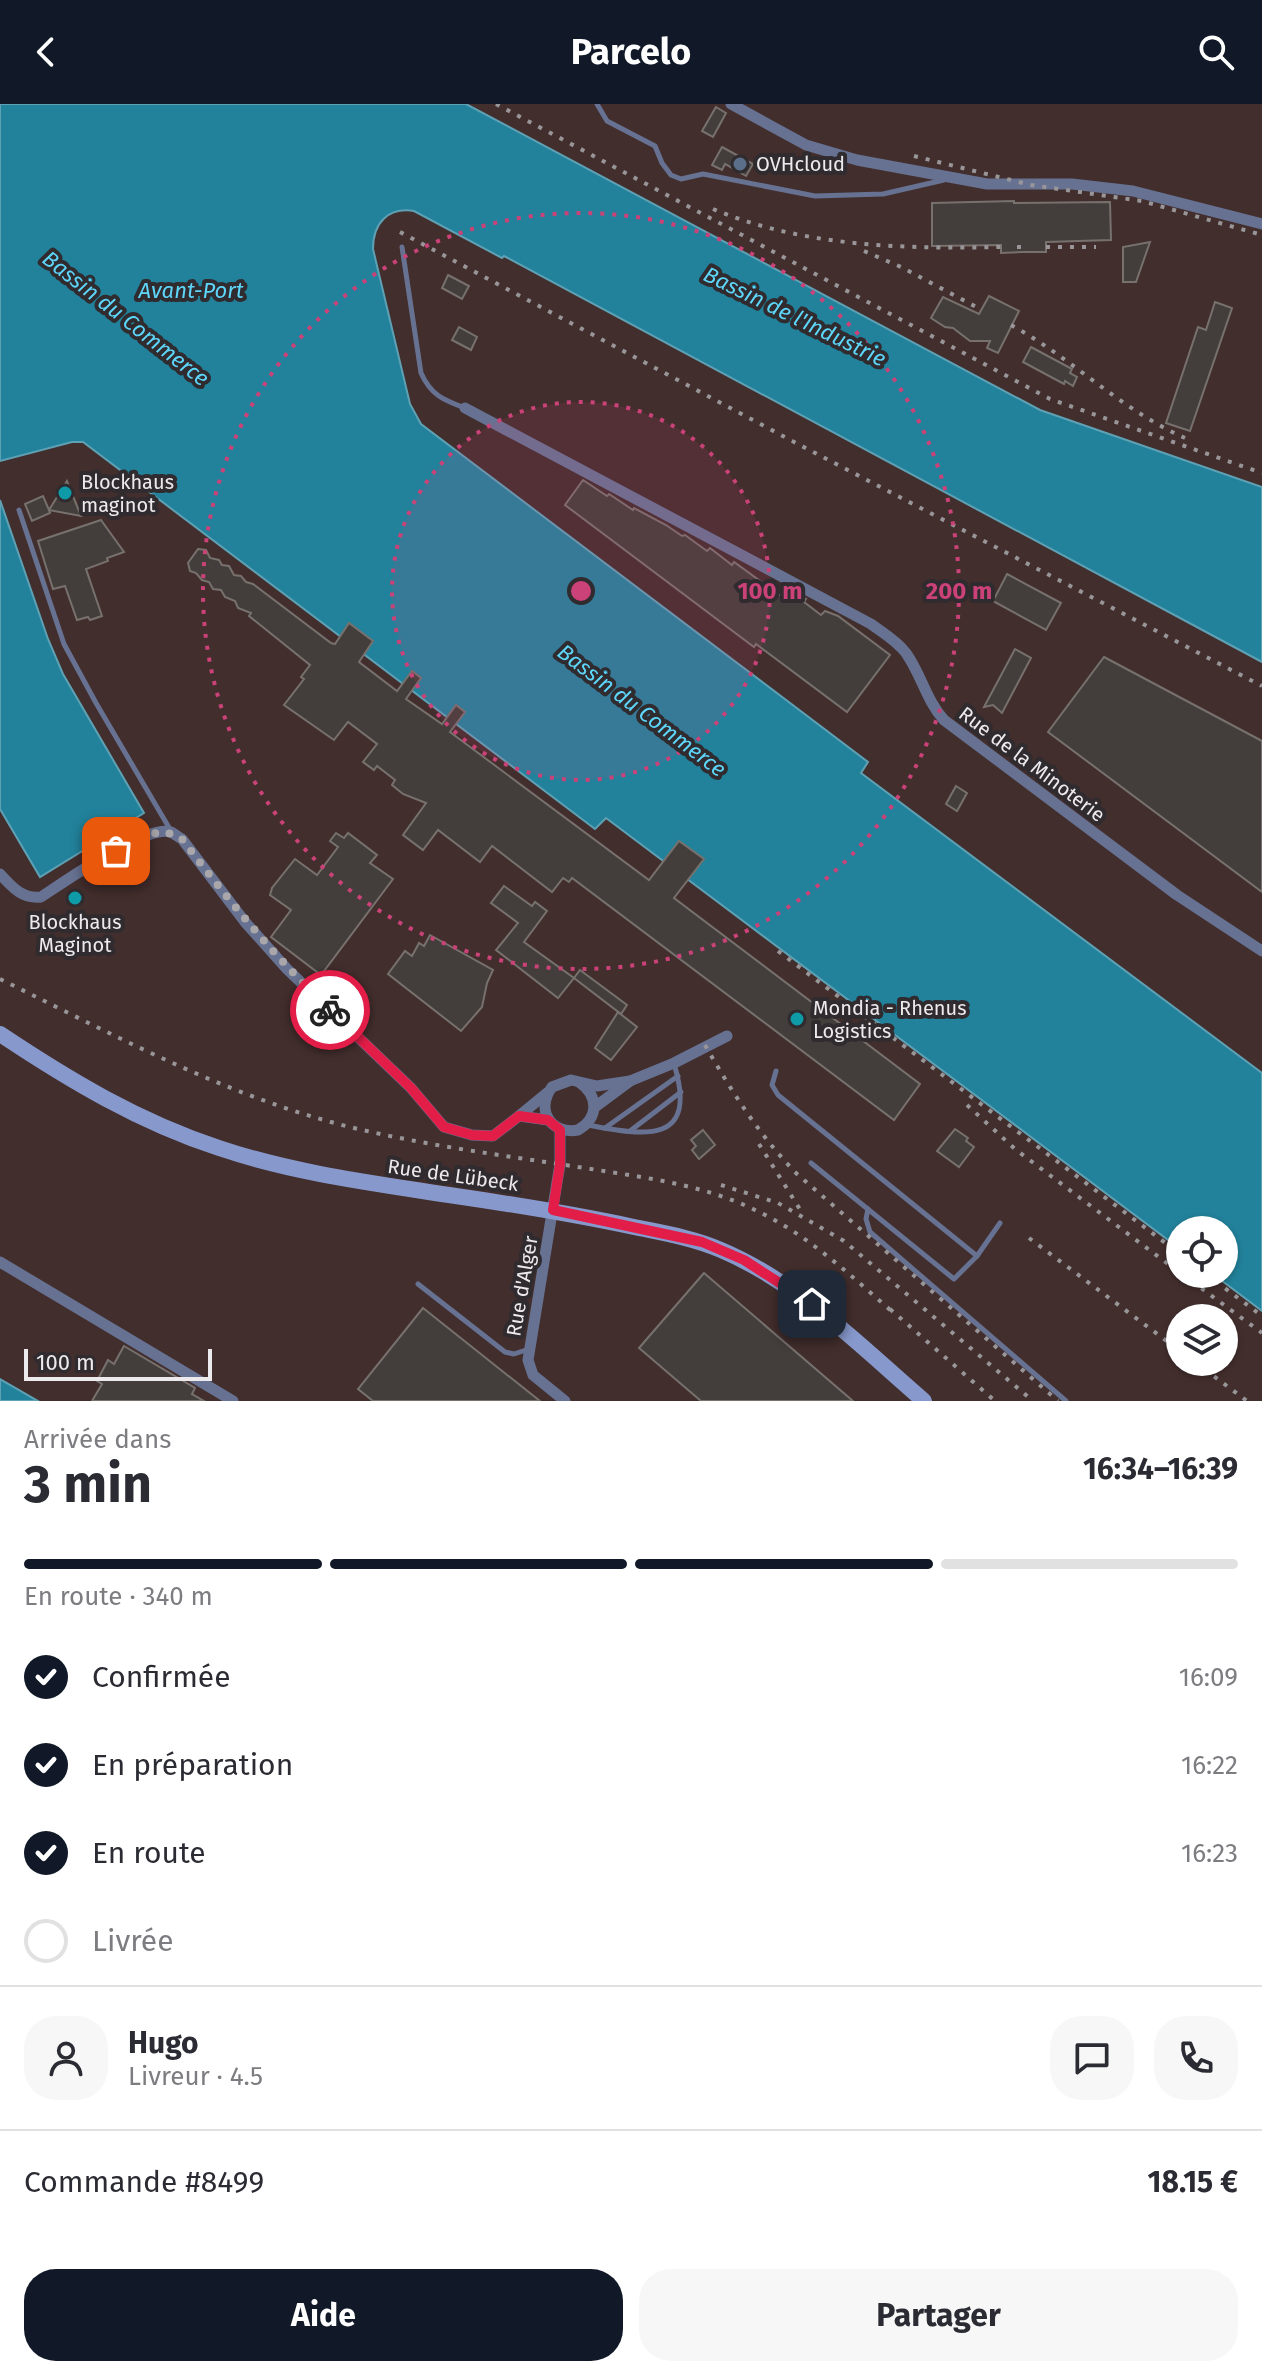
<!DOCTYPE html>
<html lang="fr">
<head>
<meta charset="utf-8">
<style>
	:root { --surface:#fff; --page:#f7f7f7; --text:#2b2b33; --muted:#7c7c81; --line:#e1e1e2; --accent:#111827 }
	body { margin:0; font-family:"Fira Sans",sans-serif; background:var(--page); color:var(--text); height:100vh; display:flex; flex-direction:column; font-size:30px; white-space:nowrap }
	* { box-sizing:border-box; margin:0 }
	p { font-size:26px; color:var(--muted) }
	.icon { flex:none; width:44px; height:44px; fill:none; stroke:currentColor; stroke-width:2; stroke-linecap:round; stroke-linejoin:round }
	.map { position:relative; height:1297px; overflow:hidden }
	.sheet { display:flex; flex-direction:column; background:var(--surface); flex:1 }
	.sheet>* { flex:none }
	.tools { position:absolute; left:1166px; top:1112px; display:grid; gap:16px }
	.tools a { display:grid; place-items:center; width:72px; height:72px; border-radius:50%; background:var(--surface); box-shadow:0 2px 6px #0004; font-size:40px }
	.scale { position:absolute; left:24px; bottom:20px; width:188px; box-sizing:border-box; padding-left:8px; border:4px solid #edeaed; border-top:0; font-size:22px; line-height:28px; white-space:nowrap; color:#edeaed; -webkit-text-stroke:6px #2f2b2f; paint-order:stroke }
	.pin { position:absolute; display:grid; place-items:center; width:68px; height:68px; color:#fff; margin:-34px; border-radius:16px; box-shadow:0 4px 12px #0006 }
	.courier { position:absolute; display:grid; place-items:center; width:80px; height:80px; margin:-40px; border:6px solid #e11d48; border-radius:50%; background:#fff; color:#222; box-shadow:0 2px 10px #0007 }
	.head em { font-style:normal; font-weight:700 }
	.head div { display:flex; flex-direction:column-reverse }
	.head { display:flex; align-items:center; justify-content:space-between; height:136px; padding:0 24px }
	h1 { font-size:52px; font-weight:700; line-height:60px }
	.bar { display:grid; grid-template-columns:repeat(4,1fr); gap:12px 8px; align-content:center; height:96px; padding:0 24px }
	.bar i { height:10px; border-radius:6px; background:var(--line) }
	.bar .selected { background:var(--accent) }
	.bar p { grid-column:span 4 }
	.line { display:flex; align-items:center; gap:20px; padding:0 24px; border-top:2px solid var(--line) }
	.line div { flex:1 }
	.round { display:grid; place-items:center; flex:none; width:84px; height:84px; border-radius:32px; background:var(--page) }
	ol { padding:0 24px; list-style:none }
	li { display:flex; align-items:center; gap:24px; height:88px }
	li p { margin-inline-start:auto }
	li .icon { padding:8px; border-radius:50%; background:var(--accent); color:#fff; stroke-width:4 }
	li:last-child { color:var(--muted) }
	li i { width:44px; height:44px; border:4px solid var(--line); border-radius:50% }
	.button { display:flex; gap:16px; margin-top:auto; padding:16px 24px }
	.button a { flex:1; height:92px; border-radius:32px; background:var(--accent); color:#fff; font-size:32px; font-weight:700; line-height:92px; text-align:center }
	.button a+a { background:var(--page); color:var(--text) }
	header { display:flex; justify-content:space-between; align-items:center; height:104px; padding:0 24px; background:var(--accent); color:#fff; font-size:36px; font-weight:700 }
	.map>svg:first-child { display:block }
</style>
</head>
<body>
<header><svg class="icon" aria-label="back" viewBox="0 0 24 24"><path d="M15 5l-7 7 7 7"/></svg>Parcelo<svg class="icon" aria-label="search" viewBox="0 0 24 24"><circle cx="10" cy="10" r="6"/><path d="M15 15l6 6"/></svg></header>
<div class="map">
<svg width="1262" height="1297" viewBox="0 0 1262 1297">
	<rect width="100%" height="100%" fill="#2f2b2f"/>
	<path fill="#422e2d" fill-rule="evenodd" d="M0 0H1262V1297H38L0 1275ZM1180 1126H1224V1170H1180ZM1180 1214H1224V1258H1180Z"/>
	<g fill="#22829b" stroke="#5fa1b4" stroke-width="2">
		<path d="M0 0H466L1040 306 1262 383V558L504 152 502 154 414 107C388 103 373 119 373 145L410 300 421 320 868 658 861 669 1262 969V1207L1213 1170H1224V1126H1180V1145L606 714 595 725 83 338H72L0 357Z"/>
		<polygon points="0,396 48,535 63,570 144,709 40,773 0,705"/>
		<polygon points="0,1275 38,1297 0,1297"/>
	</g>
	<g fill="#433e3b" stroke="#77716e" stroke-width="2">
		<polygon points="716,3 726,9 713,33 702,27"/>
		<polygon points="722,43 753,60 746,72 725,60 722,66 712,61"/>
		<polygon points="1014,97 1014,99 1110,98 1111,136 1046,138 1046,148 1023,148 1001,149 1001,141 932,142 932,99"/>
		<polygon points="1150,138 1136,178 1123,178 1123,143"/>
		<polygon points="448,171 469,182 462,195 442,184"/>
		<polygon points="989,192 1019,207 998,249 987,244 990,237 970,237 953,224 945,223 931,214 943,193 979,210"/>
		<polygon points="1215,198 1232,204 1190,327 1166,319 1198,223 1206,226"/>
		<polygon points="459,223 477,233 471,246 452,236"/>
		<polygon points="1031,243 1072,265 1070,269 1077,273 1073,282 1065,277 1064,280 1023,258"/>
		<polygon points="583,376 607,392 609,390 633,406 634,404 666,421 682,432 685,431 707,447 710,444 732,461 734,458 788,497 794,489 806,495 804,498 821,511 825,507 838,512 890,551 847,608 756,540 754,543 565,401"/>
		<polygon points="67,377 81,412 49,406 50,409 32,417 25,400 43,392 49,406"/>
		<polygon points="101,416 124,448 107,454 108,457 86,465 102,512 90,516 88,513 77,516 65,482 53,485 38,437"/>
		<polygon points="198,445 206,446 210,454 219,456 222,461 229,462 234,471 241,472 246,478 253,480 331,539 335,540 349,519 373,537 359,558 397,587 412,567 421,574 406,595 442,620 456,601 465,608 450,628 649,776 679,737 704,755 674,794 920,980 894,1016 572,774 569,778 563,774 552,788 492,742 480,758 438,726 423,746 403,731 426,699 403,690 392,681 395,676 377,662 374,666 363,658 377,640 348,618 334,636 284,601 304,575 301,573 310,561 249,512 251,509 238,504 235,497 225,493 221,486 213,485 209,478 202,476 196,469 190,467 188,459"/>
		<polygon points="1007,470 1061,499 1046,526 993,497"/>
		<polygon points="1015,545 1031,554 1002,609 993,601 984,603"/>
		<polygon points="1104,553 1262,637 1262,788 1048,628"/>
		<polygon points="956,682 967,689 957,707 946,700"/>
		<polygon points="336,729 344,734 348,729 377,751 370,759 393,775 321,871 271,833 291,806 270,791 272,784 295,755 317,771 338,743 330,737"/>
		<polygon points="504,782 532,802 535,798 547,807 524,838 574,874 558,894 496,846 518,819 491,799"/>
		<polygon points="430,831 493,866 487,879 482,903 461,927 388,870 405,847 412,852 419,839 424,842"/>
		<polygon points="580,866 627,901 621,910 574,874"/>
		<polygon points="618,908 637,923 611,956 595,944"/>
		<polygon points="955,1025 968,1034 966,1037 974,1043 959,1063 937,1047"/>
		<polygon points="703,1026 715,1041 699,1055 692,1046 696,1042 691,1036"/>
		<polygon points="704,1169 853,1297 701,1297 639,1244"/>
		<polygon points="423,1204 540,1297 373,1297 358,1285"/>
		<polygon points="124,1242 195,1284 192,1290 204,1297 92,1297 102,1280 97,1277 108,1256 114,1260"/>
	</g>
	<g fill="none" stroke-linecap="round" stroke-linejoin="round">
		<g stroke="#677292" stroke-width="5">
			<polyline points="597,0 607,17 655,42 662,59 671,71 681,75 703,70 815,92 883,90 944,76"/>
			<path d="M402 143 421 269C431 291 443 296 465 304"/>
			<polyline points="19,406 64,540 96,599 171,727"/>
			<polyline points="776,967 772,981 778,991 977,1152 1000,1119"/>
			<path d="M588 1021C645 1032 699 1041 674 960"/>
			<polyline points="605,1024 678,972"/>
			<polyline points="630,1027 681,988"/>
			<polyline points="811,1059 954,1175 977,1152"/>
			<polyline points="868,1105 866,1115 870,1128 1066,1297"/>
			<polyline points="418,1180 505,1248 514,1250 529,1245"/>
		</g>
		<g stroke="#677292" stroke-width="11">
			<polyline points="731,0 806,41 857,56 987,80 1072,80 1133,87 1262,120"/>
			<path d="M465 304 871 520C883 529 896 536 906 549 921 570 926 596 944 616L1177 791 1262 847"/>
			<path d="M0 770C13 784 22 795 41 793 64 778 146 720 171 728 172 728 181 735 182 735L245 818 287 865 411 984 444 1023 472 1031 493 1032 519 1012"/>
			<path d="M579 978C599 992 599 1014 578 1026 551 1031 535 1006 552 983L571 976 597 982 630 977"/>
			<polyline points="547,989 519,1012 548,1016"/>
			<polyline points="595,1003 630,977 674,959 727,932"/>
			<polyline points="560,1026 560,1060 528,1256 533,1271 565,1297"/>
			<polyline points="0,1158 233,1297"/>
		</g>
		<path stroke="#8799cc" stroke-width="16" d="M0 930C69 976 139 1018 219 1044 293 1069 372 1079 449 1091 511 1100 573 1110 634 1123 663 1129 694 1134 721 1146 799 1179 860 1242 924 1297"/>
		<g stroke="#999699" stroke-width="4" stroke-dasharray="4 8" stroke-linecap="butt">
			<polyline points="496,0 1050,295 1262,369"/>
			<polyline points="914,52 1031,81 1142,97 1262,131"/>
			<path d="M713 105C804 143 904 145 1001 143"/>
			<polyline points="400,128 796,339 1262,582"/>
			<polyline points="1017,143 1023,143"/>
			<polyline points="1046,143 1096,143"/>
			<polyline points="864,147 901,163 982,206"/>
			<path d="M1011 221C1072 254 1121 306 1185 334"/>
			<polyline points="778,847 1180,1150"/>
			<path d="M0 875C112 930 224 991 346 1022 426 1042 509 1052 591 1065 647 1074 704 1081 755 1106 809 1131 852 1173 896 1211"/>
			<path d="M705 941C732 988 759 1031 797 1070L1058 1297"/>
			<polyline points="967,1001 1015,1045 1180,1169"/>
			<polyline points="759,1040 801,1107"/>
			<polyline points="721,1081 778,1099 844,1137 1033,1297"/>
			<polyline points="1029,1134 1180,1247"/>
			<polyline points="1182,1170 1262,1229"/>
			<polyline points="1206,1170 1262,1212"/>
			<polyline points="890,1205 995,1297"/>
			<polyline points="1195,1258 1247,1297"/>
		</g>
	</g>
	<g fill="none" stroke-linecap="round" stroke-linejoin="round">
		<path stroke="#aaa7aa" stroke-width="8" stroke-dasharray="0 14.4" d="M116 747C137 735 160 720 182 735 228 796 275 853 330 906"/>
		<polyline stroke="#e11d48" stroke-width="10" points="330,906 411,984 444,1023 472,1031 493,1032 519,1012 548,1016 560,1026 560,1060 553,1106 702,1138 744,1156 812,1200"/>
	</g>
	<circle cx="581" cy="487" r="189" fill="#cb4278" fill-opacity=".12"/>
	<g fill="none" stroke="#cb4278" stroke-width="4" stroke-dasharray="4 8">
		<circle cx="581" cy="487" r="189"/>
		<circle cx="581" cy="487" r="378"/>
	</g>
	<circle fill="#5c6f8a" stroke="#2f2b2f" stroke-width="3" cx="740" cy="60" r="8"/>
	<g fill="#0f9aa8" stroke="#2f2b2f" stroke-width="3">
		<circle cx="65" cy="389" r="8"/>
		<circle cx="75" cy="794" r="8"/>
		<circle cx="797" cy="915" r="8"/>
	</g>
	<g text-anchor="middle" stroke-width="8" stroke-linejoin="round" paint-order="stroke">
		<g font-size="20" fill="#edeaed" stroke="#2f2b2f" text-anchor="start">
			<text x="756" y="67">OVHcloud</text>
			<text x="81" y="385">Blockhaus<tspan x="81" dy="23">maginot</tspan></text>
			<text x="75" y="825" text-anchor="middle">Blockhaus<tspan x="75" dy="23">Maginot</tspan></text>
			<text x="813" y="911">Mondia - Rhenus<tspan x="813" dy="23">Logistics</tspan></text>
		</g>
		<g font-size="20" fill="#edeaed" stroke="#2f2b2f">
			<text transform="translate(1032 660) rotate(37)" y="7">Rue de la Minoterie</text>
			<text transform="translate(453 1071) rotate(8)" y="7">Rue de Lübeck</text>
			<text transform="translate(522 1182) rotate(-80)" y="7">Rue d'Alger</text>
		</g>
		<g font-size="22" font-style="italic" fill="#5ed6f9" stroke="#2f2b2f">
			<text x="191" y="194">Avant-Port</text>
			<text transform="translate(795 212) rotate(26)" y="8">Bassin de l'Industrie</text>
			<text transform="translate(126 214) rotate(38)" y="8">Bassin du Commerce</text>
			<text transform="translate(642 606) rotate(37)" y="8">Bassin du Commerce</text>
		</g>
	</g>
	<circle cx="581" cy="487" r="12" fill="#cb4278" stroke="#2f2b2f" stroke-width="4"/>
	<g font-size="24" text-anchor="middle" font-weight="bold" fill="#cb4278" stroke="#2f2b2f" stroke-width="8" stroke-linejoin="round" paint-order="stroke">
		<text x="770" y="495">100 m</text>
		<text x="959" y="495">200 m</text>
	</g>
</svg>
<div class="tools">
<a><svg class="icon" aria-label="locate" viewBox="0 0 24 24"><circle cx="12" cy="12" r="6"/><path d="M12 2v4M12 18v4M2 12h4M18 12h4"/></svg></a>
<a><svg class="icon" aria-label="layers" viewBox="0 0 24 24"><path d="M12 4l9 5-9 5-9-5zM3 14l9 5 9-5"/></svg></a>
</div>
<div class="scale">100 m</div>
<div class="pin" style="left:116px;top:747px;background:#ea580c"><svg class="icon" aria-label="bag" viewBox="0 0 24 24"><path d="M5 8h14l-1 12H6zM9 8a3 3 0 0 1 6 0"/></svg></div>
<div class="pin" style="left:812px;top:1200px;background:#1f2937"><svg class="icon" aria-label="home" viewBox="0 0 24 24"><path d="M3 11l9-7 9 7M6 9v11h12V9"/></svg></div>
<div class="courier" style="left:330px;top:906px"><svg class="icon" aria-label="bike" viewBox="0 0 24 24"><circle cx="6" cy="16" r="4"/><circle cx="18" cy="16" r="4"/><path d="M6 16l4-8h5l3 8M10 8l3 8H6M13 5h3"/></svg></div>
</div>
<section class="sheet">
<div class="head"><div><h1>3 min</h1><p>Arrivée dans</p></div><em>16:34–16:39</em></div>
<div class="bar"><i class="selected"></i><i class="selected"></i><i class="selected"></i><i></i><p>En route · 340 m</p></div>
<ol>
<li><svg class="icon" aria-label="check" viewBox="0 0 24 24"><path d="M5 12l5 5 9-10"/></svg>Confirmée<p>16:09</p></li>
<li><svg class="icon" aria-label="check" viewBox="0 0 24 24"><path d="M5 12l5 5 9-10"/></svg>En préparation<p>16:22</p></li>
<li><svg class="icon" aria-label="check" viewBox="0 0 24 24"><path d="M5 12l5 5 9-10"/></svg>En route<p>16:23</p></li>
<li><i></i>Livrée</li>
</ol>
<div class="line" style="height:144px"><a class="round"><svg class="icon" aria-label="person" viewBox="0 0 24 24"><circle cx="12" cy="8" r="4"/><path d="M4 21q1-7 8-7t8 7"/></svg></a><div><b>Hugo</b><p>Livreur · 4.5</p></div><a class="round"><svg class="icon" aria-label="chat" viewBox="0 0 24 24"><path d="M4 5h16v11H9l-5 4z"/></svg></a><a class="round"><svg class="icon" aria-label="phone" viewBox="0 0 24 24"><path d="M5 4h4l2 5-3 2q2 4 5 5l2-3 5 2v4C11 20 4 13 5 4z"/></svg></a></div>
<div class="line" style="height:104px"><div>Commande #8499</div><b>18.15 €</b></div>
<div class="button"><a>Aide</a><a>Partager</a></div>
</section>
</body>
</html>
